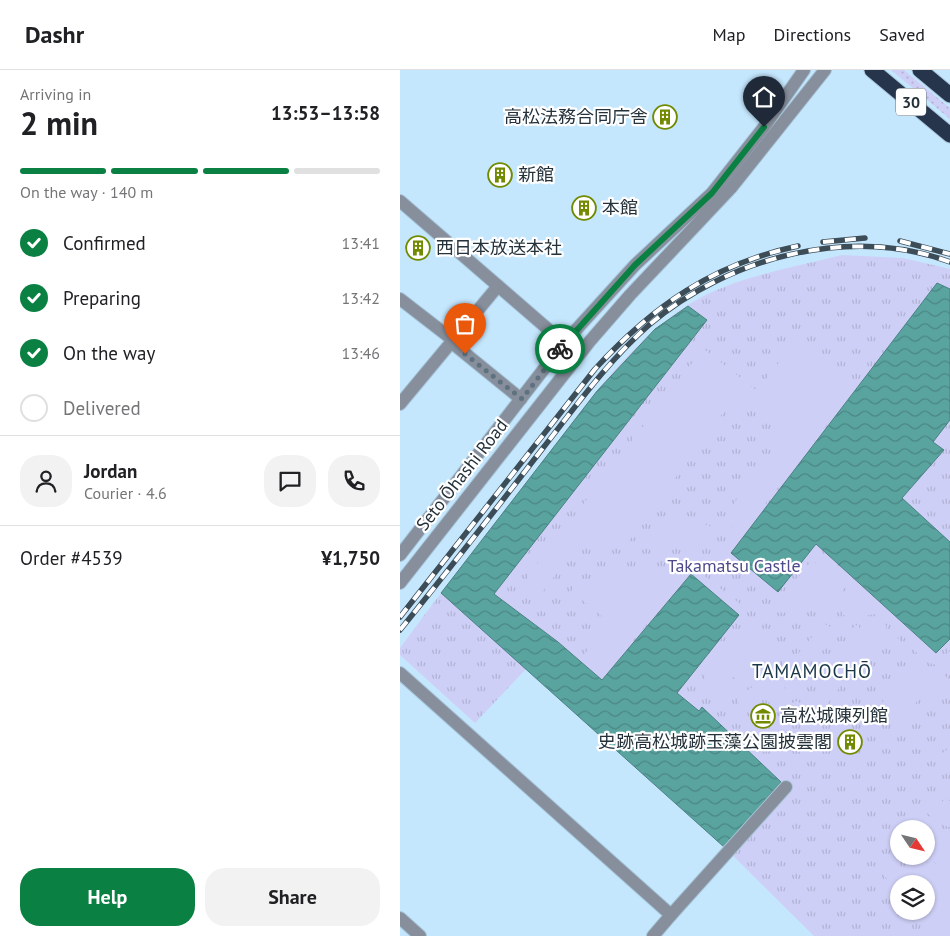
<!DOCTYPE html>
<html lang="en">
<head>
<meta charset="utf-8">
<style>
	:root { --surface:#fff; --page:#f2f2f2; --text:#202124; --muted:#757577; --line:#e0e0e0; --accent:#0b8043 }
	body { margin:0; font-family:"PT Sans","Noto Sans JP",sans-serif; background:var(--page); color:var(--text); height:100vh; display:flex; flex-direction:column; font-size:19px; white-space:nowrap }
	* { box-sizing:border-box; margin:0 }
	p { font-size:16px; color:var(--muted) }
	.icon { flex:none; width:28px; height:28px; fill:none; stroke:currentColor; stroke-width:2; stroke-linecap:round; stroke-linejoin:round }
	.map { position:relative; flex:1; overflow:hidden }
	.drawer { display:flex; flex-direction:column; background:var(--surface); width:400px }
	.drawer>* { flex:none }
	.needle { width:32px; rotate:125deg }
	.fabs { position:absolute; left:490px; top:750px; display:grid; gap:10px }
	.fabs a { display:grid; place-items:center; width:45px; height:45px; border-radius:50%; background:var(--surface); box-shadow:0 1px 4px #0004; font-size:25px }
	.pin { position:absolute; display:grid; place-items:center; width:42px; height:42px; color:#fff; margin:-51px -21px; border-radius:50% 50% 50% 0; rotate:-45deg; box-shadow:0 0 5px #0007 }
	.pin .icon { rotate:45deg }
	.courier { position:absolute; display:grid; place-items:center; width:50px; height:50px; margin:-25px; border:4px solid #0b8043; border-radius:50%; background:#fff; color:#222; box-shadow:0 1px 6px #0007 }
	.headline em { font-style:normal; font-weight:700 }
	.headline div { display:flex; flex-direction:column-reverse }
	.headline { display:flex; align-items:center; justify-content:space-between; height:85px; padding:0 20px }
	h1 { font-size:32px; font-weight:700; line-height:38px }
	.bar { display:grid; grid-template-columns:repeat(4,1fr); gap:8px 5px; align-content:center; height:60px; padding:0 20px }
	.bar i { height:6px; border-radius:4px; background:var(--line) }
	.bar .active { background:var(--accent) }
	.bar p { grid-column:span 4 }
	.line { display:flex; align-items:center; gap:12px; padding:0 20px; border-top:1px solid var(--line) }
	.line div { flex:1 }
	.round { display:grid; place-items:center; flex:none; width:52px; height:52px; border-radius:20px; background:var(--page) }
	ol { padding:0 20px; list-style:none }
	li { display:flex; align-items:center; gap:15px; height:55px }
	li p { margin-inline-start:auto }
	li .icon { padding:5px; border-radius:50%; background:var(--accent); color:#fff; stroke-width:4 }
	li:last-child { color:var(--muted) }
	li i { width:28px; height:28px; border:2px solid var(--line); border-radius:50% }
	.action { display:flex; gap:10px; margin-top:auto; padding:10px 20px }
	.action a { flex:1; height:58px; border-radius:20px; background:var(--accent); color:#fff; font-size:20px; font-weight:700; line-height:58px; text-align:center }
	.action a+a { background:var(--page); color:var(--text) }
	header { display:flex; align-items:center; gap:30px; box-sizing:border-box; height:70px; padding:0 25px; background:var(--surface); border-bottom:1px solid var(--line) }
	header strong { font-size:24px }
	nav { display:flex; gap:28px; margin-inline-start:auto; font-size:18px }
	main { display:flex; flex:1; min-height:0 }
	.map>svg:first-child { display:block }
</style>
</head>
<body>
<header>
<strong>Dashr</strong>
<nav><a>Map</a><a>Directions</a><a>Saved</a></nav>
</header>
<main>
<section class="drawer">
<div class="headline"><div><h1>2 min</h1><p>Arriving in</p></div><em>13:53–13:58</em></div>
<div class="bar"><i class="active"></i><i class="active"></i><i class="active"></i><i></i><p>On the way · 140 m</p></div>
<ol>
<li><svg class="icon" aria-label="check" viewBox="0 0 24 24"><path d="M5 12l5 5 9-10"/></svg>Confirmed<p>13:41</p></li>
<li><svg class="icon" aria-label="check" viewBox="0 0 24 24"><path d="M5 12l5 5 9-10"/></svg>Preparing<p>13:42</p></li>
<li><svg class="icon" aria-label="check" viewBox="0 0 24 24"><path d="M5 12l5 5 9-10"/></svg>On the way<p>13:46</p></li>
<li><i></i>Delivered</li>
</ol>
<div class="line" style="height:90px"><a class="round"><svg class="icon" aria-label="person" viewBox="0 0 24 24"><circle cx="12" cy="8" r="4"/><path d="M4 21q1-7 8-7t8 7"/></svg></a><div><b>Jordan</b><p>Courier · 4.6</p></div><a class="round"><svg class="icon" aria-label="chat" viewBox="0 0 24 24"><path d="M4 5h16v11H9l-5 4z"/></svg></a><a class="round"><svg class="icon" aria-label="phone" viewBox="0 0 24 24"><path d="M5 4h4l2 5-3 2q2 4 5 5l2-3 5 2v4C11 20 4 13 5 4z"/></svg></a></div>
<div class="line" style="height:65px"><div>Order #4539</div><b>¥1,750</b></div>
<div class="action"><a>Help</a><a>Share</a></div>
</section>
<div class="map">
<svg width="550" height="866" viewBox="0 0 550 866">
	<defs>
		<pattern id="grass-dots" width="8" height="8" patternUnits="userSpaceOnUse" patternTransform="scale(1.25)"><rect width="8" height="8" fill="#cecff6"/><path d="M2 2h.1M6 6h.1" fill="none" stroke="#b1b2d4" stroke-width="1.8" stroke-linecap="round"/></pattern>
		<pattern id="park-tufts" width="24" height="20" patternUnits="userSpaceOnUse" patternTransform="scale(1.25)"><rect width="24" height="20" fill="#cecff6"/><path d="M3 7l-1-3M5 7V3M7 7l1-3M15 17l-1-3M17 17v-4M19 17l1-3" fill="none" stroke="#b1b2d4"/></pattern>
		<pattern id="water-waves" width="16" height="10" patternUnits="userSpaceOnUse" patternTransform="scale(1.25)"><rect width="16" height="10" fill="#5aa4a0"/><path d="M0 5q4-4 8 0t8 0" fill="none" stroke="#4a8684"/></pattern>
	</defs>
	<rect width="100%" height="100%" fill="#c5e7fe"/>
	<polygon fill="url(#grass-dots)" points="491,0 504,0 550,38 550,49"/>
	<path fill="url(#park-tufts)" fill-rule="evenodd" d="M442 185 503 188 550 199V866H414L324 777 126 599 75 653 0 585V578C46 515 94 454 142 392 186 335 229 272 291 233 336 206 392 198 442 185ZM499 759H526V786H499ZM499 814H526V841H499Z"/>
	<g fill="#cecff6">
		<path d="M397 269 457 316 347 457 340 462 334 461C320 430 360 409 370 383 374 374 373 364 372 355 360 340 343 330 325 340L229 471 225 474 175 479 135 532 129 528 136 517 127 507 302 280 304 279 357 321Z"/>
		<polygon points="274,441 314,458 316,461 311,476 299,472 247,472 267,443"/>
		<polygon points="331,484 377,522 371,529 329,491"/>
		<polygon points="412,490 416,494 421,493 431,501 440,498 451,510 432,534 382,543 380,542 387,532 384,525"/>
		<polygon points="284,496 293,497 344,537 339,544 290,502 202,608 180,590 209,552 182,530 178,532 169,524 179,510 192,517 198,509 211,504"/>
		<polygon points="454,519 537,594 550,581 550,599 523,591 506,569 481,545 476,544 463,546 458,542 457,545 450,548 442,544 441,538"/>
		<path d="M475 550 483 552 487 557C480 566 463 582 468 594L460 605 455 601C466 586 466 573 461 555L464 554 463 552Z"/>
		<polygon points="425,554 432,558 434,566 414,591 402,592 396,586 422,555"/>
		<path d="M455 555 459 556C464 576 464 588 450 605L440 597 449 594 450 591C448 573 445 572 455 555Z"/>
		<path d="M344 557 358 566 365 558C376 567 379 581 374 594L346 613 326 604 307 612 304 606 342 558Z"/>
		<polygon points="490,559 524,599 540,602 550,610 550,628 541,622 535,630 524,622 497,657 476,641 510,594 483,574 469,591 476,576"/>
		<polygon points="368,607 380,612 387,621 381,633 375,636 355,623 344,639 339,637 338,630 346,621"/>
		<polygon points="324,611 336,619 331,628 318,623 314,618 315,615"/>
		<polygon points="429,611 439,618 423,640 421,637 419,624"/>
		<polygon points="396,631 412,638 411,650 413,656 410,662 397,653 386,640 388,636"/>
		<polygon points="548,679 550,680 550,697 533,685 526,694 523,691 528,683 541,684"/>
		<polygon points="545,728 550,731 550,757 545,756 524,741 527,737 535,742"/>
		<polygon points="520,746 534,759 526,772 526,759 510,759"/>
		<polygon points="539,763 550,767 550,799 534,787 531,776"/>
		<polygon points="494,781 501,786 500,799 512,806 519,795 525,795 531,790 550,805 550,818 547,820 550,822 550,861 546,864 543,864 520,841 526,841 526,814 499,814 499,820 481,803 480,798"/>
	</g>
	<g fill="url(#water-waves)" stroke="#4a8282">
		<polygon points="537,213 550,219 550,350 533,372 544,380 502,428 550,472 550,569 536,583 416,474 378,522 331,483"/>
		<polygon points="288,236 307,250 94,524 158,572 202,610 291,504 339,545 277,623 299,641 302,637 381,712 324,777 41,523 197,321 255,259"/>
	</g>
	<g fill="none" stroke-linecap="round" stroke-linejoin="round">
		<g stroke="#a5c3d7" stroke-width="14">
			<g id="minor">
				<polyline points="0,131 164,273"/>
				<polyline points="0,229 53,270"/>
				<polyline points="51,272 121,329"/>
				<polyline points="0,334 98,216"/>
				<polyline points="0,485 164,273 235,195 312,123 364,57 404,0"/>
				<polyline points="0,513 190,271 230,225 331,118 425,0"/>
				<polyline points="0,603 271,845 253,866"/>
				<polyline points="271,845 386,717"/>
				<polyline points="0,848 20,866"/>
			</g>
		</g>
		<g stroke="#a5c3d7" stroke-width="17">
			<g id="highway">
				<polyline points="472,0 550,65"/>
				<polyline points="520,0 550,25"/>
			</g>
		</g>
		<use href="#minor" stroke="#878f9c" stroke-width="12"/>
		<use href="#highway" stroke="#26344c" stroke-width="15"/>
		<g stroke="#3d4d58" stroke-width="5.5">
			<g id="rail">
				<polyline points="500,171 550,184"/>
				<polyline points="423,172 465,168"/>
				<path d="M0 547 195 299C253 236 313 194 398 176"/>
				<path d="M0 560C49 500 96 439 143 378 176 336 208 291 249 255 329 187 450 155 550 192"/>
			</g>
		</g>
		<use href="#rail" stroke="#fff" stroke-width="4" stroke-dasharray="11" stroke-linecap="butt"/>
	</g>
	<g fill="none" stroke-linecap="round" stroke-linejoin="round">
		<polyline stroke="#5d717f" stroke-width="5" stroke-dasharray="0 9" points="65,284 122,329 160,279"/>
		<polyline stroke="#0b8043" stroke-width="6" points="160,279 235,195 312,123 364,57"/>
	</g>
	<defs>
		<g id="building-ring" transform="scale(1.25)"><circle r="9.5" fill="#fff" stroke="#718a00" stroke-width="1.5"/><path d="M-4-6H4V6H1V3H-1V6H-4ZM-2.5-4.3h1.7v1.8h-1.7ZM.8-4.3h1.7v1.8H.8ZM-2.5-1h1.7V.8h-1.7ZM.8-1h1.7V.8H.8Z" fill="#718a00"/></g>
		<g id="museum-ring" transform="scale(1.25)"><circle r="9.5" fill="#fff" stroke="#718a00" stroke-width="1.5"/><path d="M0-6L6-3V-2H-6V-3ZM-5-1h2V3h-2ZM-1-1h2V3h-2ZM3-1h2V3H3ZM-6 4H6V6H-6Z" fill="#718a00"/></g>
	</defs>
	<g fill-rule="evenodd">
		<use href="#building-ring" x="265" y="47"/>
		<use href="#building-ring" x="100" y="105"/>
		<use href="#building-ring" x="184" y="138"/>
		<use href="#building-ring" x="18" y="178"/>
		<use href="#museum-ring" x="363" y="646"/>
		<use href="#building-ring" x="450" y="672"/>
	</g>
	<g text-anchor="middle" stroke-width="4.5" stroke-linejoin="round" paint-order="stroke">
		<rect fill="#fff" stroke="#667076" stroke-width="1" x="496" y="18.5" width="30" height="27" rx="4"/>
		<g font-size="16" font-weight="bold" fill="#25323b">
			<text x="511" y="38">30</text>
		</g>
		<g font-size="18" fill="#25323b" stroke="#fff" text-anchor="start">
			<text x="248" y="53" text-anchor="end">高松法務合同庁舎</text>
			<text x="118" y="111">新館</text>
			<text x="202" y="144">本館</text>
			<text x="36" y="184">西日本放送本社</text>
			<text x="380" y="652">高松城陳列館</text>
			<text x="432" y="678" text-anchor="end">史跡高松城跡玉藻公園披雲閣</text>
		</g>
		<g font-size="18" fill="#25323b" stroke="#fff">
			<text transform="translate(62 405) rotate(-52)" y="6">Seto Ōhashi Road</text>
		</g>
		<g font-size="18" fill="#4e4a8b" stroke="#fff">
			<text x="334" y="502">Takamatsu Castle</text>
		</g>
		<g font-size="19" letter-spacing="1" fill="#193749" stroke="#fff">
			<text x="412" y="608">TAMAMOCHŌ</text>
		</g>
	</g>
</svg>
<div class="fabs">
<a><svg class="needle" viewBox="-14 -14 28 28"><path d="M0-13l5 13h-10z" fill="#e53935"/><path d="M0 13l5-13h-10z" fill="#757577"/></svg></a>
<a><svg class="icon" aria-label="layers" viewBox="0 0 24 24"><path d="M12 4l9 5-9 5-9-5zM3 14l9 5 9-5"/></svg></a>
</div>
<div class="pin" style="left:65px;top:284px;background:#ea580c"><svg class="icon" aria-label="bag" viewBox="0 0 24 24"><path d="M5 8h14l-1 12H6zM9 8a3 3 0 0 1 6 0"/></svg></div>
<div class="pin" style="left:364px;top:57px;background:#1f2937"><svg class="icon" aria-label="home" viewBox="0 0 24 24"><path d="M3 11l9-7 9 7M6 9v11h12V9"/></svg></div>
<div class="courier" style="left:160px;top:279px"><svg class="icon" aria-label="bike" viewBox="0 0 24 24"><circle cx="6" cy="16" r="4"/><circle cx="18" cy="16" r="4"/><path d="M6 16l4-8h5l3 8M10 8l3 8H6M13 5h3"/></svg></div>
</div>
</main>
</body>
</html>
